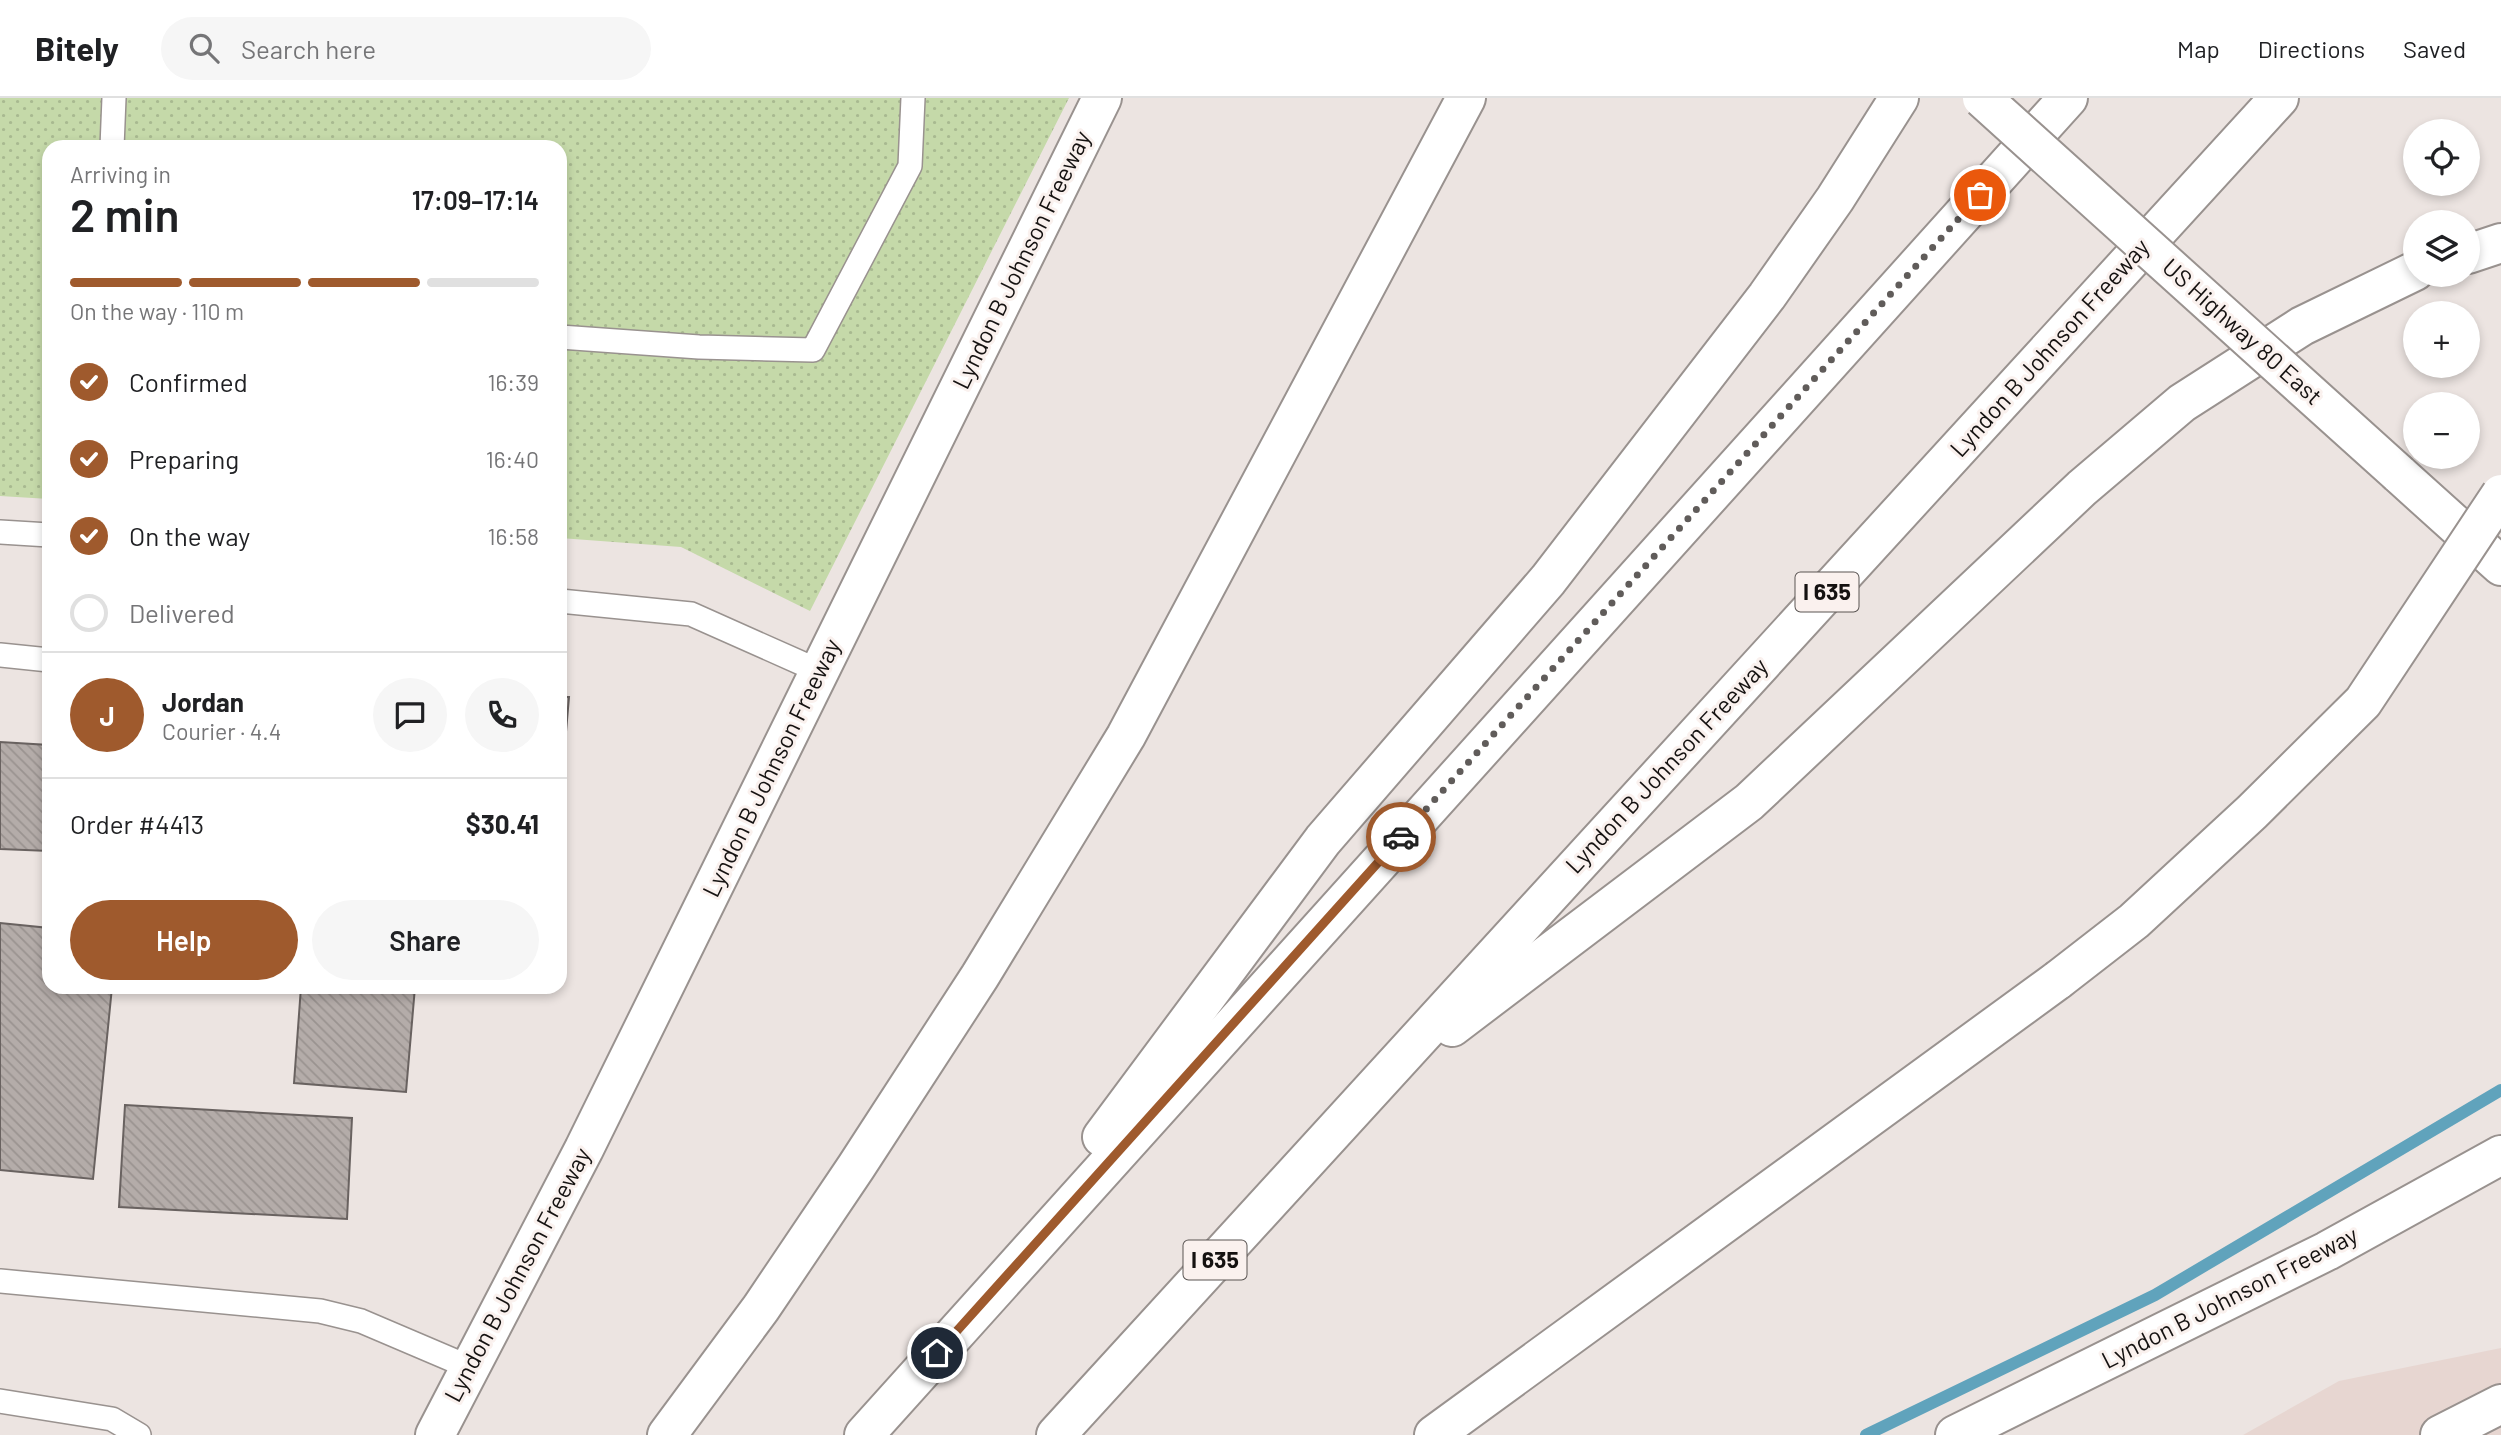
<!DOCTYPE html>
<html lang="en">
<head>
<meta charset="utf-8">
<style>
	:root { --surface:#fff; --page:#f6f6f6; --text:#202124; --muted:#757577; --line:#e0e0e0; --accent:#9f5a2d }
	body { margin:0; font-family:Barlow,sans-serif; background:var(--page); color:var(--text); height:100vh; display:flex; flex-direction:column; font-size:26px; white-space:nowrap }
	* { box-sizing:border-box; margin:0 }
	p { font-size:23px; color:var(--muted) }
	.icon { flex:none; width:38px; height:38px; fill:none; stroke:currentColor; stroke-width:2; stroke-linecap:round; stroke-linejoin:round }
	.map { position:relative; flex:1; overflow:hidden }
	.drawer { position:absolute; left:42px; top:42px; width:525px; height:854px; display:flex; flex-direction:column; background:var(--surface); border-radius:21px; box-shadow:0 4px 10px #0003 }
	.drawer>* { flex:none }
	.fabs { position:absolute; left:2403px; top:21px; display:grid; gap:14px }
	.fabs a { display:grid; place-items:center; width:77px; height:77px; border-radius:50%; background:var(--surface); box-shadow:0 4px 10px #0003; font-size:35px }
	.pin { position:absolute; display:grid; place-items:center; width:60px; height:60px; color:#fff; margin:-30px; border:4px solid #fff; border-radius:50%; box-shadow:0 2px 7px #0007 }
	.courier { position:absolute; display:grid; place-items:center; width:70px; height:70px; margin:-35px; border:5px solid #9f5a2d; border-radius:50%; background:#fff; color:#222; box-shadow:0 2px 9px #0007 }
	.summary em { font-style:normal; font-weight:600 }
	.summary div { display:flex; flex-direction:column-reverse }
	.summary { display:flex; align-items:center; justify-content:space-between; height:119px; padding:0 28px }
	h1 { font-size:46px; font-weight:600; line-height:52px }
	.bar { display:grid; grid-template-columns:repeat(4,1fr); gap:10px 7px; align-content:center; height:84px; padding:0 28px }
	.bar i { height:9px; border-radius:5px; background:var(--line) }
	.bar .active { background:var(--accent) }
	.bar p { grid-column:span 4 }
	.line { display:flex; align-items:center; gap:18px; padding:0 28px; border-top:2px solid var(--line) }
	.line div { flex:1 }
	.round { display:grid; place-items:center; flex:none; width:74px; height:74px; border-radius:37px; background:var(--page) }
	ol { padding:0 28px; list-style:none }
	li { display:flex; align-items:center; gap:21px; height:77px }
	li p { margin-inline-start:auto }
	li .icon { padding:7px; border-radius:50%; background:var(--accent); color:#fff; stroke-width:4 }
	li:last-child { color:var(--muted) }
	li i { width:38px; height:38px; border:4px solid var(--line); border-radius:50% }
	.button { display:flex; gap:14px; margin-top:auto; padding:14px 28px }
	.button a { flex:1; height:80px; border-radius:42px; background:var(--accent); color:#fff; font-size:28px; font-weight:600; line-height:80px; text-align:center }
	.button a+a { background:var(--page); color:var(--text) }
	header { display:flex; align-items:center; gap:42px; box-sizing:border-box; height:98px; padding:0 35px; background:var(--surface); border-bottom:2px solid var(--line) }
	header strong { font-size:33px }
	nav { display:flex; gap:38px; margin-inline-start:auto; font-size:24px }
	.search { width:490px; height:63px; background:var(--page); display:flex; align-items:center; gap:18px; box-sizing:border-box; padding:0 24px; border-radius:38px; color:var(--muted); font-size:26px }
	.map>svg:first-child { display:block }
</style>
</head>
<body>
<header>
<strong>Bitely</strong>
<div class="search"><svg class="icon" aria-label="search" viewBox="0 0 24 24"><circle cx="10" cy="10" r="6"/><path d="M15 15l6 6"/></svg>Search here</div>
<nav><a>Map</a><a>Directions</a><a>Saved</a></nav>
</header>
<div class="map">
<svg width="2501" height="1337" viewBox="0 0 2501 1337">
	<defs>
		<pattern id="grass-dots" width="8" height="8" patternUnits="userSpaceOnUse" patternTransform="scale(1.75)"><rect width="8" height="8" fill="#c5d9a9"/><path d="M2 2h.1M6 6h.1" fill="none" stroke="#a8b990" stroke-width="1.8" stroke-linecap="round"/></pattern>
		<pattern id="building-back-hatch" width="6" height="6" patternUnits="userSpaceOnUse" patternTransform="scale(1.75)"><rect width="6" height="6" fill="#b4aca9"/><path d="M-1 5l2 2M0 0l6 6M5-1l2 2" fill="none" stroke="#9a9390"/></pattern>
	</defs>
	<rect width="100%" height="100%" fill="#ece4e1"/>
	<polygon fill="#e7d6d1" points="2501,1250 2501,1337 2243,1337 2339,1283"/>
	<polygon fill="url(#grass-dots)" points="0,0 1069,0 810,513 681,449 560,440 560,49 49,49 49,401 0,398"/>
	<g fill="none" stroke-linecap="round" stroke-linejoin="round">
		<polyline stroke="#60a3bc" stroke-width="12" points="1866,1337 2155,1197 2501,992"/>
	</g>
	<g fill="url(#building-back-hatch)" stroke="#696260" stroke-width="2">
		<polygon points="560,599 569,599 562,680 560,679"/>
		<polygon points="0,644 49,647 49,753 0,751"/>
		<polygon points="0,825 49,830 49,889 112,889 93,1081 0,1072"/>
		<polygon points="301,889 415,889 406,994 294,985"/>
		<polygon points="125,1007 352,1020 347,1121 119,1109"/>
	</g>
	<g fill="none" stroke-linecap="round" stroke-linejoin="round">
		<g stroke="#99928f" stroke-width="26">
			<g id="lane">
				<polyline points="112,49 114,0"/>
				<polyline points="560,239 699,249 813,252 910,68 913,0"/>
				<polyline points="0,434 49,437"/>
				<polyline points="560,503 691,516 819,573"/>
				<polyline points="0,557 49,562"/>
				<polyline points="0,1183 320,1213 361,1223 469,1269"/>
				<polyline points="0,1303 112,1321 139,1337"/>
			</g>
		</g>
		<g stroke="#99928f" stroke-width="42">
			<polyline id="street" points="2440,1337 2501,1306"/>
		</g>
		<g stroke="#99928f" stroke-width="42">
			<g id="secondary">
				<polyline points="2399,376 2501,468"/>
				<polyline points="435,1337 584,1051 1102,0"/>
				<polyline points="1955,1337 2327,1153 2501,1057"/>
			</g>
		</g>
		<g stroke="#99928f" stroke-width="42">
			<g id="highway">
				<polyline points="2468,156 2501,145"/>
				<polyline points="1452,929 1749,704 2082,390 2182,305 2302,228 2415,173"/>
				<polyline points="1102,1039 1323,742 1548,482 1767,198 1835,101 1899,0"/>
				<polyline points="667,1337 761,1210 856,1069 980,878 1126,638 1466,0"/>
				<polyline points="864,1337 2068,0"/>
				<polyline points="1056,1337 2279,0"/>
				<polyline points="1434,1337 2058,882"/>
			</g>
		</g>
		<use href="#lane" stroke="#fff" stroke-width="23"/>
		<use href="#street" stroke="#fff" stroke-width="38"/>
		<use href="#secondary" stroke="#fff" stroke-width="38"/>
		<use href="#highway" stroke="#fff" stroke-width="38"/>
		<g stroke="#99928f" stroke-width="42" stroke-linecap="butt">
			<polyline id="secondary-bridge" points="1982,0 2399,376"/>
		</g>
		<g stroke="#99928f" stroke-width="42" stroke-linecap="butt">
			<polyline id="highway-bridge" points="2058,882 2134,823 2252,714 2363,604 2501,396"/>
		</g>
		<use href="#secondary-bridge" stroke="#fff" stroke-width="38"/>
		<use href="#highway-bridge" stroke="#fff" stroke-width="38"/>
	</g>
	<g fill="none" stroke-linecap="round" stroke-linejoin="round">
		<polyline stroke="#605c5a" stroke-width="7" stroke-dasharray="0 12.6" points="1401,739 1980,97"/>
		<polyline stroke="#9f5a2d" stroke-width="9" points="937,1255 1401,739"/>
	</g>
	<g text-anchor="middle" stroke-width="6" stroke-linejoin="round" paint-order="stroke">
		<g fill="#faf1ee" stroke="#5a5553" stroke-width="2">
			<rect x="1795.5" y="474.5" width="63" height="39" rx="5"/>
			<rect x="1183.5" y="1142.5" width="63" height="39" rx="5"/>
		</g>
		<g font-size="23" font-weight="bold" fill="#151211">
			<text x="1827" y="502">I 635</text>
			<text x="1215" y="1170">I 635</text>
		</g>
		<g font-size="24" fill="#151211" stroke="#faf1ee">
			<text transform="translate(1022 162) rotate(-64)" y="8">Lyndon B Johnson Freeway</text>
			<text transform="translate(2242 234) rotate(42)" y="8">US Highway 80 East</text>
			<text transform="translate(2050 250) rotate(-48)" y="8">Lyndon B Johnson Freeway</text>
			<text transform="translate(1667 668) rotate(-47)" y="8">Lyndon B Johnson Freeway</text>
			<text transform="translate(772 670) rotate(-64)" y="8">Lyndon B Johnson Freeway</text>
			<text transform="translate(518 1177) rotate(-62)" y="8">Lyndon B Johnson Freeway</text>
			<text transform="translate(2230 1200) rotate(-27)" y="8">Lyndon B Johnson Freeway</text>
		</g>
	</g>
</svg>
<div class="fabs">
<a><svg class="icon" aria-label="locate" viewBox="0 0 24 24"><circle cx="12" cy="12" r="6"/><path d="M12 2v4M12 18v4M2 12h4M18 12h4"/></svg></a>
<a><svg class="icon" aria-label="layers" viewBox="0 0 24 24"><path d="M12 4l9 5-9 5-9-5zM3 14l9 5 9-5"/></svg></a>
<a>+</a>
<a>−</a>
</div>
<div class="pin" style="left:1980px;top:97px;background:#ea580c"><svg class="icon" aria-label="bag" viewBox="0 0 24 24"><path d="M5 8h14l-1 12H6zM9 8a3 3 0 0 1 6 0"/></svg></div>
<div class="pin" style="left:937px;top:1255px;background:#1f2937"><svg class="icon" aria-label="home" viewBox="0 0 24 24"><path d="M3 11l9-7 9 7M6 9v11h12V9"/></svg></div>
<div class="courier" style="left:1401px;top:739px"><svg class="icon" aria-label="car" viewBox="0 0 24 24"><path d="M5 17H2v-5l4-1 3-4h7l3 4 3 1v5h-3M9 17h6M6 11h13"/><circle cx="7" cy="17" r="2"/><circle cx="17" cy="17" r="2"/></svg></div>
<section class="drawer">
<div class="summary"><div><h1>2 min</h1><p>Arriving in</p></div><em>17:09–17:14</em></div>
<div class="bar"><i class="active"></i><i class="active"></i><i class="active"></i><i></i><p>On the way · 110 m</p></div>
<ol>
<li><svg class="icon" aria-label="check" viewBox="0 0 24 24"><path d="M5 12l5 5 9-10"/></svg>Confirmed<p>16:39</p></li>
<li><svg class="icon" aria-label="check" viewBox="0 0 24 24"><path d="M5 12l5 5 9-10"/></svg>Preparing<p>16:40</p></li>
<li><svg class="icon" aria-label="check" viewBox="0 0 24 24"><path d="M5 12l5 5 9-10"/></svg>On the way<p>16:58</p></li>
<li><i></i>Delivered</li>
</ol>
<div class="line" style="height:126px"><b class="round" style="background:var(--accent);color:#fff">J</b><div><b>Jordan</b><p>Courier · 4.4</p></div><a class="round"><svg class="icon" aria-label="chat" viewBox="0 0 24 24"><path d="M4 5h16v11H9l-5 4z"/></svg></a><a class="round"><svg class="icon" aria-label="phone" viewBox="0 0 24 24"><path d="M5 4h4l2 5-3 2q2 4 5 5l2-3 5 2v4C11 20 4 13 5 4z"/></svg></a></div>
<div class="line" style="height:91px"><div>Order #4413</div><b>$30.41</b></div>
<div class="button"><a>Help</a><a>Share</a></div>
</section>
</div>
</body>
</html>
